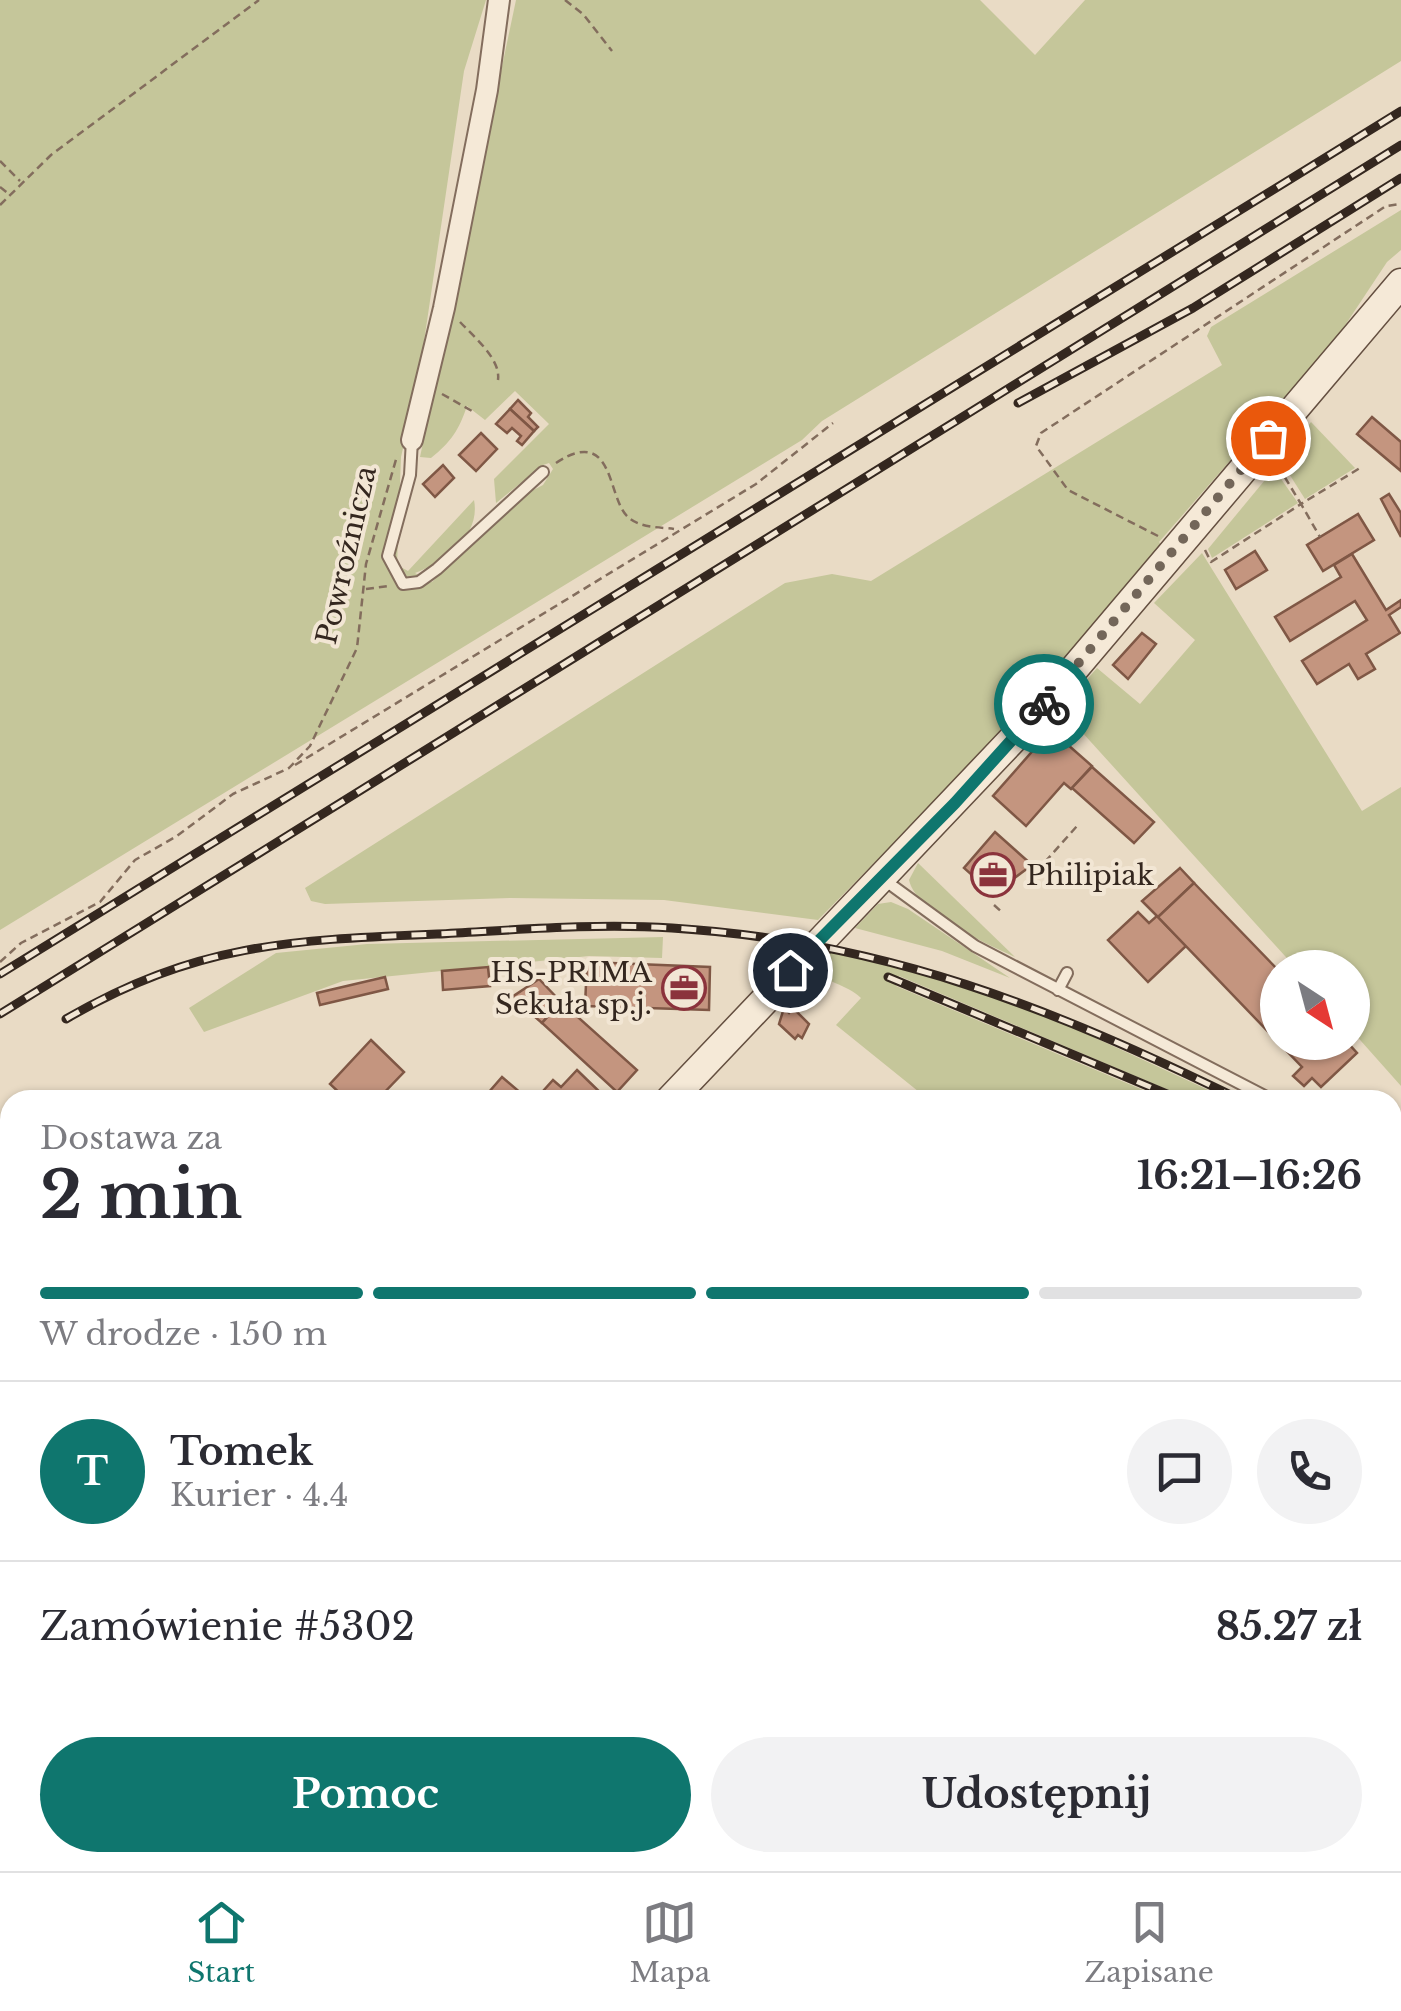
<!DOCTYPE html>
<html lang="pl">
<head>
<meta charset="utf-8">
<style>
	:root { --surface:#fff; --page:#f2f2f3; --text:#2b2b33; --muted:#7c7c81; --line:#e1e1e2; --accent:#0f766e }
	body { margin:0; font-family:"Libre Baskerville",serif; background:var(--page); color:var(--text); height:100vh; display:flex; flex-direction:column; font-size:38px; white-space:nowrap }
	* { box-sizing:border-box; margin:0 }
	p { font-size:32px; color:var(--muted) }
	.icon { flex:none; width:55px; height:55px; fill:none; stroke:currentColor; stroke-width:2; stroke-linecap:round; stroke-linejoin:round }
	.map { position:relative; flex:1; overflow:hidden }
	.drawer { position:absolute; left:0px; top:1090px; width:1402px; height:782px; display:flex; flex-direction:column; background:var(--surface); border-radius:30px 30px 0 0; box-shadow:0 2px 8px #0004 }
	.drawer>* { flex:none }
	.needle { width:65px; rotate:144deg }
	.controls { position:absolute; left:1260px; top:950px; display:grid; gap:20px }
	.controls a { display:grid; place-items:center; width:110px; height:110px; border-radius:50%; background:var(--surface); box-shadow:0 2px 8px #0004; font-size:50px }
	.pin { position:absolute; display:grid; place-items:center; width:85px; height:85px; color:#fff; margin:-42px; border:5px solid #fff; border-radius:50%; box-shadow:0 2px 10px #0007 }
	.courier { position:absolute; display:grid; place-items:center; width:100px; height:100px; margin:-50px; border:8px solid #0f766e; border-radius:50%; background:#fff; color:#222; box-shadow:0 2px 12px #0007 }
	.summary em { font-style:normal; font-weight:700 }
	.summary div { display:flex; flex-direction:column-reverse }
	.summary { display:flex; align-items:center; justify-content:space-between; height:170px; padding:0 40px }
	h1 { font-size:65px; font-weight:700; line-height:75px }
	.bar { display:grid; grid-template-columns:repeat(4,1fr); gap:15px 10px; align-content:center; height:120px; padding:0 40px }
	.bar i { height:12px; border-radius:8px; background:var(--line) }
	.bar .active { background:var(--accent) }
	.bar p { grid-column:span 4 }
	.line { display:flex; align-items:center; gap:25px; padding:0 40px; border-top:2px solid var(--line) }
	.line div { flex:1 }
	.round { display:grid; place-items:center; flex:none; width:105px; height:105px; border-radius:52px; background:var(--page) }
	.primary-button { display:flex; gap:20px; margin-top:auto; padding:20px 40px }
	.primary-button a { flex:1; height:115px; border-radius:60px; background:var(--accent); color:#fff; font-size:40px; font-weight:700; line-height:115px; text-align:center }
	.primary-button a+a { background:var(--page); color:var(--text) }
	.tab-bar { display:flex; justify-content:space-around; align-items:center; height:140px; border-top:2px solid var(--line); background:var(--surface); font-size:28px; color:var(--muted) }
	.tab-bar a { display:grid; justify-items:center; gap:5px }
	.tab-bar .active { color:var(--accent) }
	.map>svg:first-child { display:block }
</style>
</head>
<body>
<div class="map">
<svg width="1401" height="1871" viewBox="0 0 1401 1871">
	<rect width="100%" height="100%" fill="#e9dbc5"/>
	<g fill="#c5c69a">
		<path d="M0 0H486L464 71 418 382 401 457 397 565 408 571 474 500C481 535 445 562 415 573L432 582 518 498 543 485 553 469 549 463 543 465 496 503 494 479 549 424 515 391 485 420 467 406C459 430 451 442 431 458L420 457 516 0H980L1035 55 1085 0H1401V61L822 421 802 440 0 930Z"/>
		<polygon points="1401,210 1401,250 1387,262 1334,342 1159,542 1164,548 1000,735 818,920 664,900 511,898 325,904 311,901 305,888 785,583 832,574 871,581 1222,365 1207,336 1211,327"/>
		<polygon points="1311,422 1355,468 1305,499 1281,461"/>
		<polygon points="1274,469 1298,503 1212,558 1208,549"/>
		<polygon points="1202,553 1362,811 1401,787 1401,1086 1353,1032 1352,968 1295,967 1061,709 1097,668 1140,704 1195,640 1154,603"/>
		<path d="M918 863 1015 957C986 944 916 912 909 880Z"/>
		<polygon points="891,902 908,909 1010,978 942,951 855,928 878,904"/>
		<polygon points="663,937 662,958 589,956 343,981 204,1032 189,1008 276,953 367,944"/>
		<path d="M830 952 899 967 1035 1010 1230 1100H1192L899 976 896 986 1167 1100H929L836 1025 861 998C845 983 827 984 814 969Z"/>
		<polygon points="10,1239 10,1409 0,1413 0,1242"/>
		<polygon points="0,1557 10,1583 10,1745 0,1749"/>
		<polygon points="10,1812 10,1862 85,1863 88,1871 0,1871 0,1819"/>
		<polygon points="1189,1862 1205,1871 193,1871 190,1863"/>
	</g>
	<g fill="#c4957f" stroke="#7f5745" stroke-width="2.5">
		<polygon points="518,400 531,413 528,417 538,427 534,431 510,409"/>
		<polygon points="510,409 534,431 522,445 517,441 521,436 512,428 507,433 496,424"/>
		<polygon points="1372,417 1401,442 1401,471 1357,434"/>
		<polygon points="481,433 497,449 476,471 459,455"/>
		<polygon points="443,465 454,478 435,497 423,484"/>
		<polygon points="1389,494 1401,513 1401,537 1381,499"/>
		<polygon points="1358,514 1374,540 1323,571 1307,545"/>
		<polygon points="1255,551 1267,570 1236,589 1225,570"/>
		<polygon points="1352,554 1386,610 1401,600 1401,607 1389,615 1400,633 1366,654 1375,669 1358,679 1349,664 1317,684 1302,661 1367,620 1355,601 1290,641 1275,617 1341,577 1334,565"/>
		<polygon points="1142,633 1156,644 1128,679 1113,665"/>
		<polygon points="1051,730 1092,766 1071,789 1064,783 1026,826 993,796"/>
		<polygon points="1092,767 1154,822 1134,843 1072,788"/>
		<polygon points="995,832 1032,865 1005,885 1001,881 991,892 964,868"/>
		<polygon points="1180,868 1194,883 1158,917 1186,946 1148,982 1108,940 1138,912 1149,923 1157,916 1142,901"/>
		<polygon points="1194,883 1278,970 1278,1042 1158,917"/>
		<polygon points="587,962 710,967 709,1010 585,1006"/>
		<polygon points="488,967 490,986 443,990 442,971"/>
		<polygon points="385,977 388,989 320,1005 317,993"/>
		<polygon points="539,979 561,1002 542,1023 512,997"/>
		<polygon points="561,1002 637,1070 617,1092 542,1023"/>
		<polygon points="784,1008 789,1013 793,1008 809,1024 802,1038 798,1035 795,1039 779,1024"/>
		<polygon points="371,1040 404,1072 377,1100 347,1100 330,1084"/>
		<polygon points="1278,1042 1347,1042 1357,1053 1321,1087 1312,1078 1304,1086 1293,1076 1302,1067"/>
		<polygon points="577,1070 608,1100 535,1100 553,1080 561,1087"/>
		<polygon points="502,1077 529,1100 482,1100"/>
	</g>
	<g fill="none" stroke-linecap="round" stroke-linejoin="round">
		<g stroke="#836d5d" stroke-width="14">
			<g id="lane">
				<polyline points="412,440 410,475 388,556 403,584 419,582 437,569 543,472"/>
				<polyline points="883,879 975,946 1272,1100"/>
				<polyline points="1058,990 1067,973"/>
				<polyline points="1392,1163 1401,1168"/>
			</g>
		</g>
		<g stroke="#836d5d" stroke-width="24">
			<polyline id="street" points="412,440 444,308 487,90 499,0"/>
		</g>
		<g stroke="#644f40" stroke-width="31">
			<polyline id="secondary" points="670,1100 1030,721 1401,283"/>
		</g>
		<g stroke="#513d31" stroke-width="34">
			<g id="primary">
				<polyline points="0,1518 10,1541"/>
				<polyline points="0,1776 10,1767"/>
				<polyline points="139,1862 142,1871"/>
				<polyline points="174,1862 178,1871"/>
			</g>
		</g>
		<g stroke="#836d5d" stroke-width="2.5" stroke-dasharray="8 5" stroke-linecap="butt">
			<polyline points="565,0 583,14 612,51"/>
			<polyline points="0,161 20,181"/>
			<polyline points="0,187 9,194"/>
			<polyline points="0,205 51,155 259,0"/>
			<path d="M460 322C474 337 501 359 498 380"/>
			<polyline points="442,394 472,411"/>
			<path d="M556 463C615 424 607 499 628 517 639 528 660 527 674 529"/>
			<polyline points="1278,466 1301,504 1360,468"/>
			<polyline points="1158,536 1068,490 1036,446 1041,433 1386,206 1401,204"/>
			<polyline points="1205,550 1211,562 1301,504 1320,537"/>
			<polyline points="366,589 388,586"/>
			<polyline points="295,765 756,484 833,423"/>
			<polyline points="1067,886 1071,880 1045,862 1077,826"/>
			<polyline points="994,905 1003,913"/>
			<polyline points="0,962 21,943 100,902 135,860 177,836 233,794 289,768 310,746 357,648 366,564 397,456"/>
			<polyline points="0,1389 9,1412"/>
			<polyline points="1392,1599 1401,1602"/>
			<polyline points="1392,1716 1401,1683"/>
			<polyline points="0,1813 10,1807"/>
			<polyline points="90,1862 93,1871"/>
			<polyline points="564,1862 565,1871"/>
			<polyline points="1000,1862 1015,1871"/>
		</g>
		<use href="#lane" stroke="#f5e9d7" stroke-width="10"/>
		<use href="#street" stroke="#f5e9d7" stroke-width="20"/>
		<use href="#secondary" stroke="#f5e9d7" stroke-width="28"/>
		<use href="#primary" stroke="#e9cba1" stroke-width="30"/>
		<g stroke="#34271f" stroke-width="9">
			<g id="rail">
				<polyline points="1018,403 1193,308 1401,178"/>
				<polyline points="0,974 1401,111"/>
				<polyline points="888,977 1181,1100"/>
				<polyline points="0,1014 1401,145"/>
				<path d="M66 1019C197 943 291 940 437 934 515 930 595 923 672 928 885 941 1052 1008 1241 1100"/>
				<polyline points="1392,1188 1401,1194"/>
			</g>
		</g>
		<use href="#rail" stroke="#f2e6d4" stroke-width="5" stroke-dasharray="15" stroke-linecap="butt"/>
		<g stroke="#513d31" stroke-width="34" stroke-linecap="butt">
			<polyline id="primary-bridge" points="0,1433 10,1459"/>
		</g>
		<use href="#primary-bridge" stroke="#e9cba1" stroke-width="30"/>
	</g>
	<g fill="none" stroke-linecap="round" stroke-linejoin="round">
		<polyline stroke="#736659" stroke-width="10" stroke-dasharray="0 18" points="1044,704 1268,438"/>
		<polyline stroke="#0f766e" stroke-width="12" points="790,970 955,803 1044,704"/>
	</g>
	<defs>
		<g id="office-ring" transform="scale(2.25)"><circle r="9.5" fill="#f2e6d4" stroke="#8b333c" stroke-width="1.5"/><path d="M-6-3h4V-5.5h4V-3h4V5H-6ZM-1-4.5V-3h2v-1.5ZM-6 0V1H6V0Z" fill="#8b333c"/></g>
	</defs>
	<g fill-rule="evenodd">
		<use href="#office-ring" x="993" y="875"/>
		<use href="#office-ring" x="684" y="988"/>
	</g>
	<g text-anchor="middle" stroke-width="8" stroke-linejoin="round" paint-order="stroke">
		<g font-size="28" fill="#34271f" stroke="#f2e6d4">
			<text transform="translate(346 555) rotate(-77)" y="10">Powroźnicza</text>
		</g>
		<g font-size="28" fill="#34271f" stroke="#f2e6d4" text-anchor="start">
			<text x="1026" y="885">Philipiak</text>
			<text x="652" y="982" text-anchor="end">HS-PRIMA<tspan x="652" dy="32">Sekuła sp.j.</tspan></text>
		</g>
	</g>
</svg>
<div class="controls">
<a><svg class="needle" viewBox="-14 -14 28 28"><path d="M0-13l5 13h-10z" fill="#e53935"/><path d="M0 13l5-13h-10z" fill="#7c7c81"/></svg></a>
</div>
<div class="pin" style="left:1268px;top:438px;background:#ea580c"><svg class="icon" aria-label="bag" viewBox="0 0 24 24"><path d="M5 8h14l-1 12H6zM9 8a3 3 0 0 1 6 0"/></svg></div>
<div class="pin" style="left:790px;top:970px;background:#1f2937"><svg class="icon" aria-label="home" viewBox="0 0 24 24"><path d="M3 11l9-7 9 7M6 9v11h12V9"/></svg></div>
<div class="courier" style="left:1044px;top:704px"><svg class="icon" aria-label="bike" viewBox="0 0 24 24"><circle cx="6" cy="16" r="4"/><circle cx="18" cy="16" r="4"/><path d="M6 16l4-8h5l3 8M10 8l3 8H6M13 5h3"/></svg></div>
<section class="drawer">
<div class="summary"><div><h1>2 min</h1><p>Dostawa za</p></div><em>16:21–16:26</em></div>
<div class="bar"><i class="active"></i><i class="active"></i><i class="active"></i><i></i><p>W drodze · 150 m</p></div>
<div class="line" style="height:180px"><b class="round" style="background:var(--accent);color:#fff">T</b><div><b>Tomek</b><p>Kurier · 4.4</p></div><a class="round"><svg class="icon" aria-label="chat" viewBox="0 0 24 24"><path d="M4 5h16v11H9l-5 4z"/></svg></a><a class="round"><svg class="icon" aria-label="phone" viewBox="0 0 24 24"><path d="M5 4h4l2 5-3 2q2 4 5 5l2-3 5 2v4C11 20 4 13 5 4z"/></svg></a></div>
<div class="line" style="height:130px"><div>Zamówienie #5302</div><b>85.27 zł</b></div>
<div class="primary-button"><a>Pomoc</a><a>Udostępnij</a></div>
</section>
</div>
<nav class="tab-bar">
<a class="active"><svg class="icon" aria-label="home" viewBox="0 0 24 24"><path d="M3 11l9-7 9 7M6 9v11h12V9"/></svg>Start</a>
<a><svg class="icon" aria-label="map" viewBox="0 0 24 24"><path d="M3 6l6-2 6 2 6-2v14l-6 2-6-2-6 2zM9 4v14M15 6v14"/></svg>Mapa</a>
<a><svg class="icon" aria-label="saved" viewBox="0 0 24 24"><path d="M7 4h10v16l-5-4-5 4z"/></svg>Zapisane</a>
</nav>
</body>
</html>
